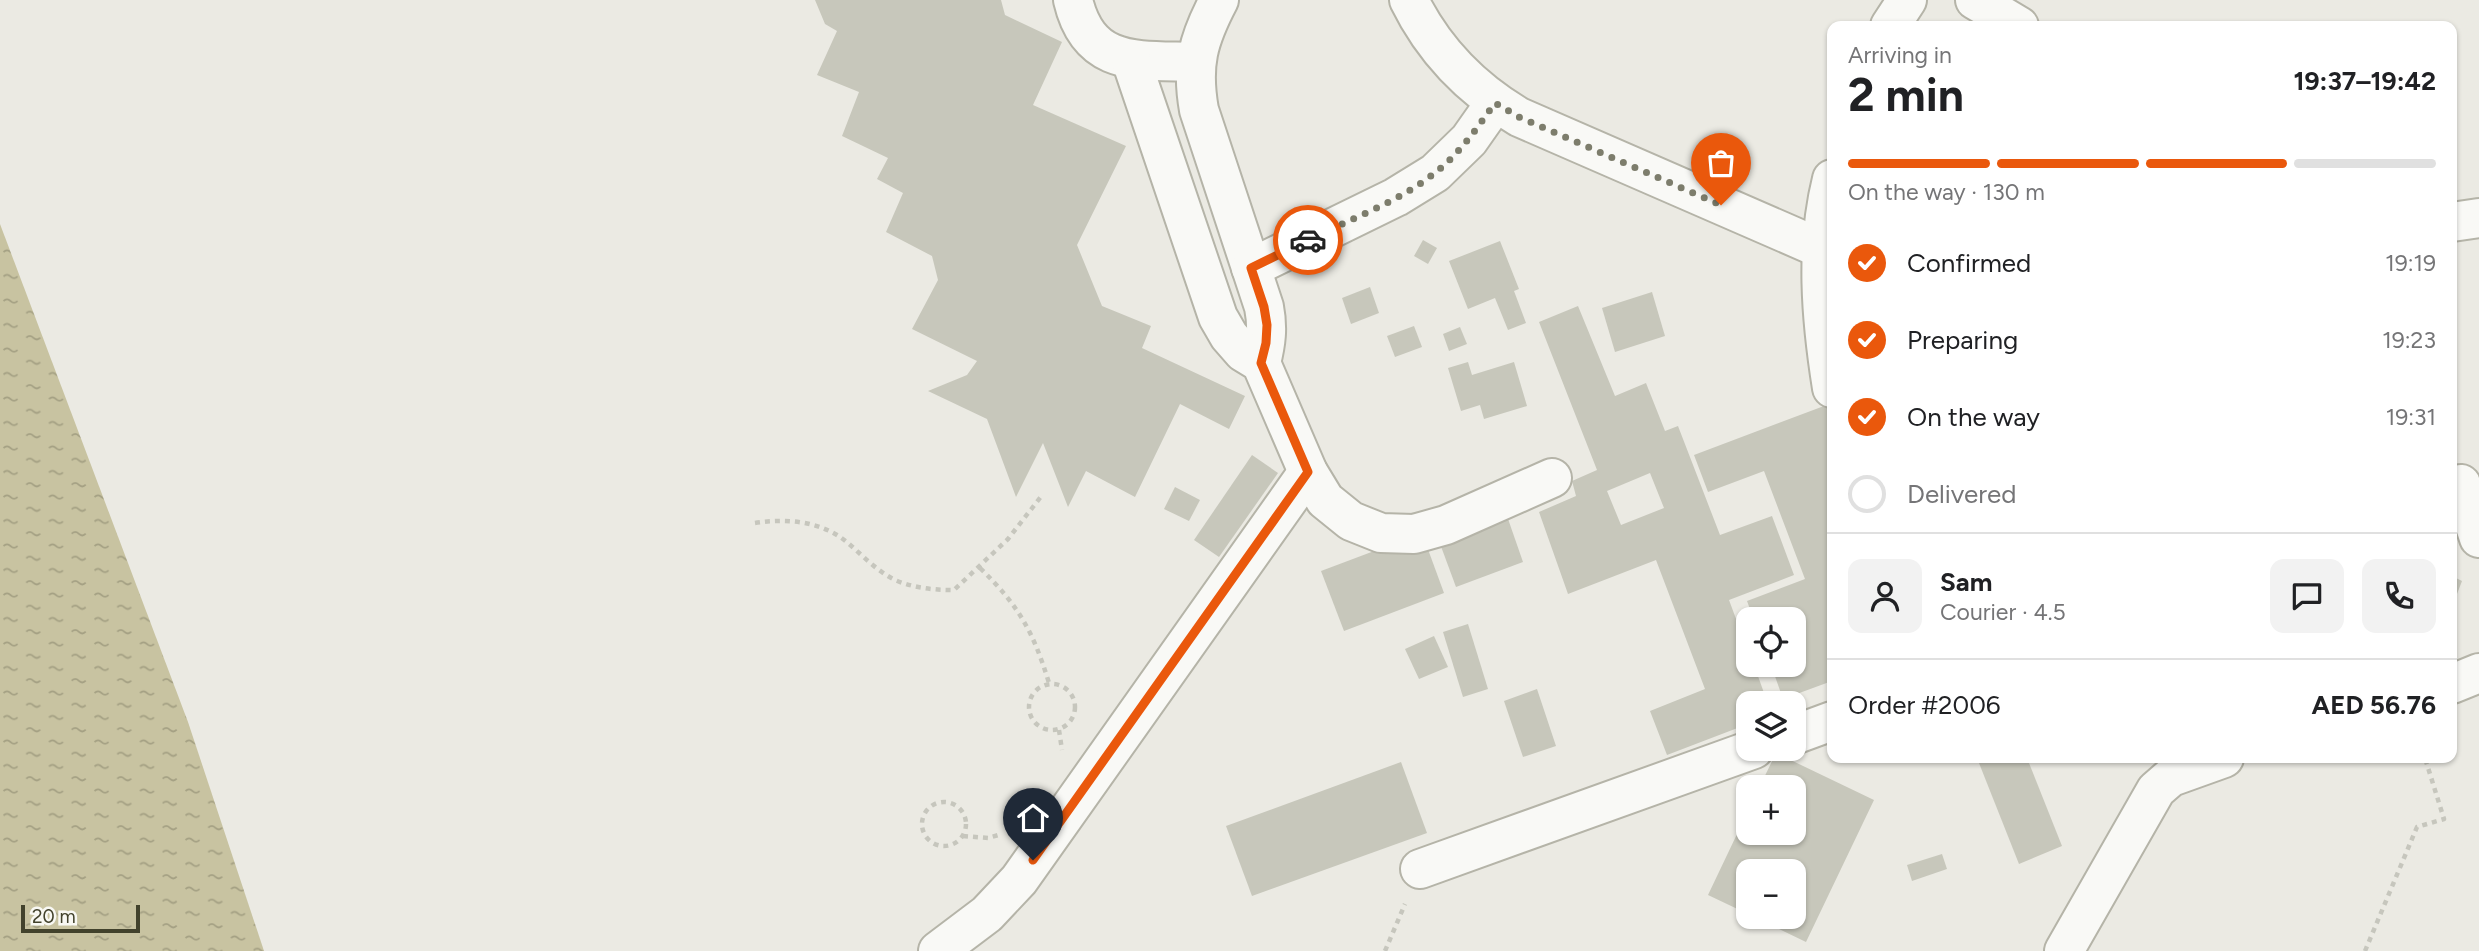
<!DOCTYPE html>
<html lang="en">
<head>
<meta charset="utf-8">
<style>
	:root { --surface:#fff; --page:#f2f2f2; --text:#202124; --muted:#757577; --line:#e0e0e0; --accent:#ea580c }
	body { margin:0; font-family:Figtree,sans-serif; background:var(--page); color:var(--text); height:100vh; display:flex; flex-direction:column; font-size:26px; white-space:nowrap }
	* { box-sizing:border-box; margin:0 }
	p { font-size:23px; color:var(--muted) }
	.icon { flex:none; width:38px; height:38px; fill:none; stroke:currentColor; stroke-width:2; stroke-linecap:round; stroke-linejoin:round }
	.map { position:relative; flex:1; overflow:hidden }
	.side { position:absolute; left:1827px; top:21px; width:630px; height:742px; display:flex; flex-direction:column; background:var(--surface); border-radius:14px; box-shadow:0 2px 5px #0004 }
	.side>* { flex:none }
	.controls { position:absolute; left:1736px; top:607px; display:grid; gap:14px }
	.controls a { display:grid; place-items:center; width:70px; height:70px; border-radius:14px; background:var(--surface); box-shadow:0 2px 5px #0004; font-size:35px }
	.scale { position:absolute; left:21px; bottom:18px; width:119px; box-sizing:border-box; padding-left:7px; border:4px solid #42422c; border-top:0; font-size:19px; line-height:24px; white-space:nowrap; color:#42422c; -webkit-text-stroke:5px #f8f8f3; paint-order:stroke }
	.pin { position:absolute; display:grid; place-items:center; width:60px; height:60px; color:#fff; margin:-72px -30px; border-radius:50% 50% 50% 0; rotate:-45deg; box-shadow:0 0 7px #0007 }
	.pin .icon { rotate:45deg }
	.courier { position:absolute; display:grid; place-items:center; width:70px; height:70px; margin:-35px; border:5px solid #ea580c; border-radius:50%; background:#fff; color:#222; box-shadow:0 2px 9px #0007 }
	.headline em { font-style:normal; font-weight:700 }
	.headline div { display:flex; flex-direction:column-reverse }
	.headline { display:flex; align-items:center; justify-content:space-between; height:119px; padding:0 21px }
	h1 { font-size:46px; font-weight:700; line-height:52px }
	.bar { display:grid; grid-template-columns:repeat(4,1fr); gap:10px 7px; align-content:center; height:84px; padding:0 21px }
	.bar i { height:9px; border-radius:5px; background:var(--line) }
	.bar .current { background:var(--accent) }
	.bar p { grid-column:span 4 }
	.line { display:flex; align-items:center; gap:18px; padding:0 21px; border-top:2px solid var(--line) }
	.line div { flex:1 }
	.round { display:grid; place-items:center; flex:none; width:74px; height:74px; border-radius:14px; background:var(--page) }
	ol { padding:0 21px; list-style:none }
	li { display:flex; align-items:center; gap:21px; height:77px }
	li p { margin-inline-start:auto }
	li .icon { padding:7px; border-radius:50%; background:var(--accent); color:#fff; stroke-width:4 }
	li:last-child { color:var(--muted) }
	li i { width:38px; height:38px; border:4px solid var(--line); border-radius:50% }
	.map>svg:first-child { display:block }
</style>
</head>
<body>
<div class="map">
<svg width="2479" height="951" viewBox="0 0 2479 951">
	<defs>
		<pattern id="water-ripples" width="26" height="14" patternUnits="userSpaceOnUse" patternTransform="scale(1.75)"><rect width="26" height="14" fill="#c8c3a1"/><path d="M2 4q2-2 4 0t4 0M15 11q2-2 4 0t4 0" fill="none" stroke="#a4a083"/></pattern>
	</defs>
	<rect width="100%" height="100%" fill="#ebeae3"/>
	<polygon fill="url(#water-ripples)" points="0,224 188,722 264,951 0,951"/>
	<g fill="#c7c7bb" fill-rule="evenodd">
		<polygon points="815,0 1001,0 1005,15 1062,42 1033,105 1126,146 1077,245 1102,306 1151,326 1142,348 1245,396 1229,429 1180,404 1135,497 1086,471 1068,507 1043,443 1016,497 987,419 928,391 967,375 977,361 912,329 938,280 932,256 886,232 903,193 877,179 888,158 842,136 859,92 817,75 837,31 825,24"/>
		<polygon points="1423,240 1437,248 1428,264 1414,256"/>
		<polygon points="1500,241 1519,289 1514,291 1526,323 1508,330 1495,298 1468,309 1449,261"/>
		<polygon points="1370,287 1379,313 1351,324 1342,298"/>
		<polygon points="1652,292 1665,336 1615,352 1602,308"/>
		<path d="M1578 306 1615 396 1646 383 1665 431 1678 426 1720 535 1772 516 1794 575 1729 600 1748 651V665H1754L1768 704H1748V724L1667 755 1650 711 1705 689 1656 560 1568 594 1539 512 1576 496 1572 481 1597 470 1539 322ZM1650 473 1664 508 1621 525 1607 491Z"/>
		<polygon points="1414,326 1422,347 1395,357 1387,336"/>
		<polygon points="1460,327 1467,344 1449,351 1443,334"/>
		<polygon points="1468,362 1472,375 1514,362 1527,406 1484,419 1480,405 1461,411 1448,368"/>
		<polygon points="1832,403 1832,681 1783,699 1771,665 1794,665 1794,620 1754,620 1747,601 1805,579 1764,471 1708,492 1694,455"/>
		<polygon points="1252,455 1278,473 1219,557 1194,540"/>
		<polygon points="1175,487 1200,500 1189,521 1164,509"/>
		<polygon points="1507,516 1523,562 1456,587 1439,541"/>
		<polygon points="1422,533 1444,593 1344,631 1321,571"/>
		<polygon points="2452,576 2462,581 2452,607"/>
		<polygon points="1468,624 1488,689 1463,697 1443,632"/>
		<polygon points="1434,636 1448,667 1419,679 1405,649"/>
		<polygon points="1537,689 1556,746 1523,757 1504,701"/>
		<polygon points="1776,753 1874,800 1806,942 1754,917 1794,917 1794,872 1748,872 1748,914 1708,895 1748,811 1748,833 1794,833 1794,788 1759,788"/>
		<polygon points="1977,758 2027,758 2062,846 2019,864"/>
		<polygon points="1401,762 1427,833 1252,896 1226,826"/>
		<polygon points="1942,854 1947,869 1912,881 1907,865"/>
	</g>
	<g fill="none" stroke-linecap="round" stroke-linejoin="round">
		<g stroke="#b5b4a8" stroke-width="42">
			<g id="minor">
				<path d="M1073 0C1089 68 1138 60 1195 62"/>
				<path d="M1219 0C1198 40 1191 65 1199 110L1264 307C1268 328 1266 343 1261 363"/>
				<path d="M1409 0C1434 51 1470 88 1519 117L1822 249"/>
				<polyline points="1975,0 2019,26"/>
				<polyline points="1890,26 1907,0"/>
				<polyline points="1131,60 1218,317 1229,336 1243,352 1261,363 1308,472 1325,500 1351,521 1381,533 1414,534 1446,525 1552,478"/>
				<polyline points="2452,222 2479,218"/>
				<polyline points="1251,268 1396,197 1435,173 1469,140 1495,103"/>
				<path d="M1832 388C1821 319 1815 247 1832 179"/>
				<polyline points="2461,484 2479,538"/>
				<polyline points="2452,684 2479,673"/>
				<polyline points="1794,735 1832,721"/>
				<polyline points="1420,869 1754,749"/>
				<polyline points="938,951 987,914 1019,880 1308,472"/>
				<polyline points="2064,951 2156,790 2171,777 2224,758"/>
			</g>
		</g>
		<g stroke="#c6c6bd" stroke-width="4.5" stroke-dasharray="5 5" stroke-linecap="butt">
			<path d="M755 523C788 518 822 521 848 543 863 556 877 571 895 580 914 588 933 590 954 590L1008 539 1043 494"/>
			<path d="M980 568C1019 606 1033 631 1049 683"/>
			<circle cx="1052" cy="707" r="23"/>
			<polyline points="1059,730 1062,750"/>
			<circle cx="944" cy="824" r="22"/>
			<polyline points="963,836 988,838 1002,834"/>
			<polyline points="1385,951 1405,904"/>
			<polyline points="2365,951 2417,827 2444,819 2425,758"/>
		</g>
		<use href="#minor" stroke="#f9f9f6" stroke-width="38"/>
	</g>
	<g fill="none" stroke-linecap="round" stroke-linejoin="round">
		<path stroke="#7d7d6c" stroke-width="7" stroke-dasharray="0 12.6" d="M1308 240C1350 219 1399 202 1436 172 1460 153 1477 128 1495 103L1519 117 1721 205"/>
		<polyline stroke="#ea580c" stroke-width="9" points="1033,860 1308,472 1261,363 1266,343 1267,325 1264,307 1251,268 1308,240"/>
	</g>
</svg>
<div class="controls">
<a><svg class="icon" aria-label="locate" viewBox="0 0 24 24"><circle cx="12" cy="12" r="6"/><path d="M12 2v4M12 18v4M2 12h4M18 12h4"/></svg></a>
<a><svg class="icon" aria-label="layers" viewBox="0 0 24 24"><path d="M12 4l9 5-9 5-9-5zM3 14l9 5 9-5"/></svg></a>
<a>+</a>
<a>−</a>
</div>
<div class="scale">20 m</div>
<div class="pin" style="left:1721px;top:205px;background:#ea580c"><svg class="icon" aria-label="bag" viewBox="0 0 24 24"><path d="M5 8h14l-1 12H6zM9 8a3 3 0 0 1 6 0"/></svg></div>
<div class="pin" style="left:1033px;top:860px;background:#1f2937"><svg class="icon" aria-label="home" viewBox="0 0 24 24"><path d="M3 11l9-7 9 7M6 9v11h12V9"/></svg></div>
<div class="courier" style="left:1308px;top:240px"><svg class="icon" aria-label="car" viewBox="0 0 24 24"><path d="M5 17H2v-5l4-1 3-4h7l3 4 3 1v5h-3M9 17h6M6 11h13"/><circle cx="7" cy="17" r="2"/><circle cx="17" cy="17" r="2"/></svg></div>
<section class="side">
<div class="headline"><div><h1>2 min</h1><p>Arriving in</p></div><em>19:37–19:42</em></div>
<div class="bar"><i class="current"></i><i class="current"></i><i class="current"></i><i></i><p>On the way · 130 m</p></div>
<ol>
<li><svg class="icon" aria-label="check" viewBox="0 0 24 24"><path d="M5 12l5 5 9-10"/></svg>Confirmed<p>19:19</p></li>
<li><svg class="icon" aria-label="check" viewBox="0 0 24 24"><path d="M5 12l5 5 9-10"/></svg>Preparing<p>19:23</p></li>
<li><svg class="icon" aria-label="check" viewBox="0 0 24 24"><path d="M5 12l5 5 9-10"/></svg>On the way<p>19:31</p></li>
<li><i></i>Delivered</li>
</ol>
<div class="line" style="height:126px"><a class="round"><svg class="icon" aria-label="person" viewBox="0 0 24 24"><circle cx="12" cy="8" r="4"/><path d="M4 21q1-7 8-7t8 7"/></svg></a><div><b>Sam</b><p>Courier · 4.5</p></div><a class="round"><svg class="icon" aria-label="chat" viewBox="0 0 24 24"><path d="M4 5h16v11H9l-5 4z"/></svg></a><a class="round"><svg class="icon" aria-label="phone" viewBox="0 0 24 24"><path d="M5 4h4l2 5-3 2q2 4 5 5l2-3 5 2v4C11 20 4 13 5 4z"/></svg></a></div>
<div class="line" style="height:91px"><div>Order #2006</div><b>AED 56.76</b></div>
</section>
</div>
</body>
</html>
